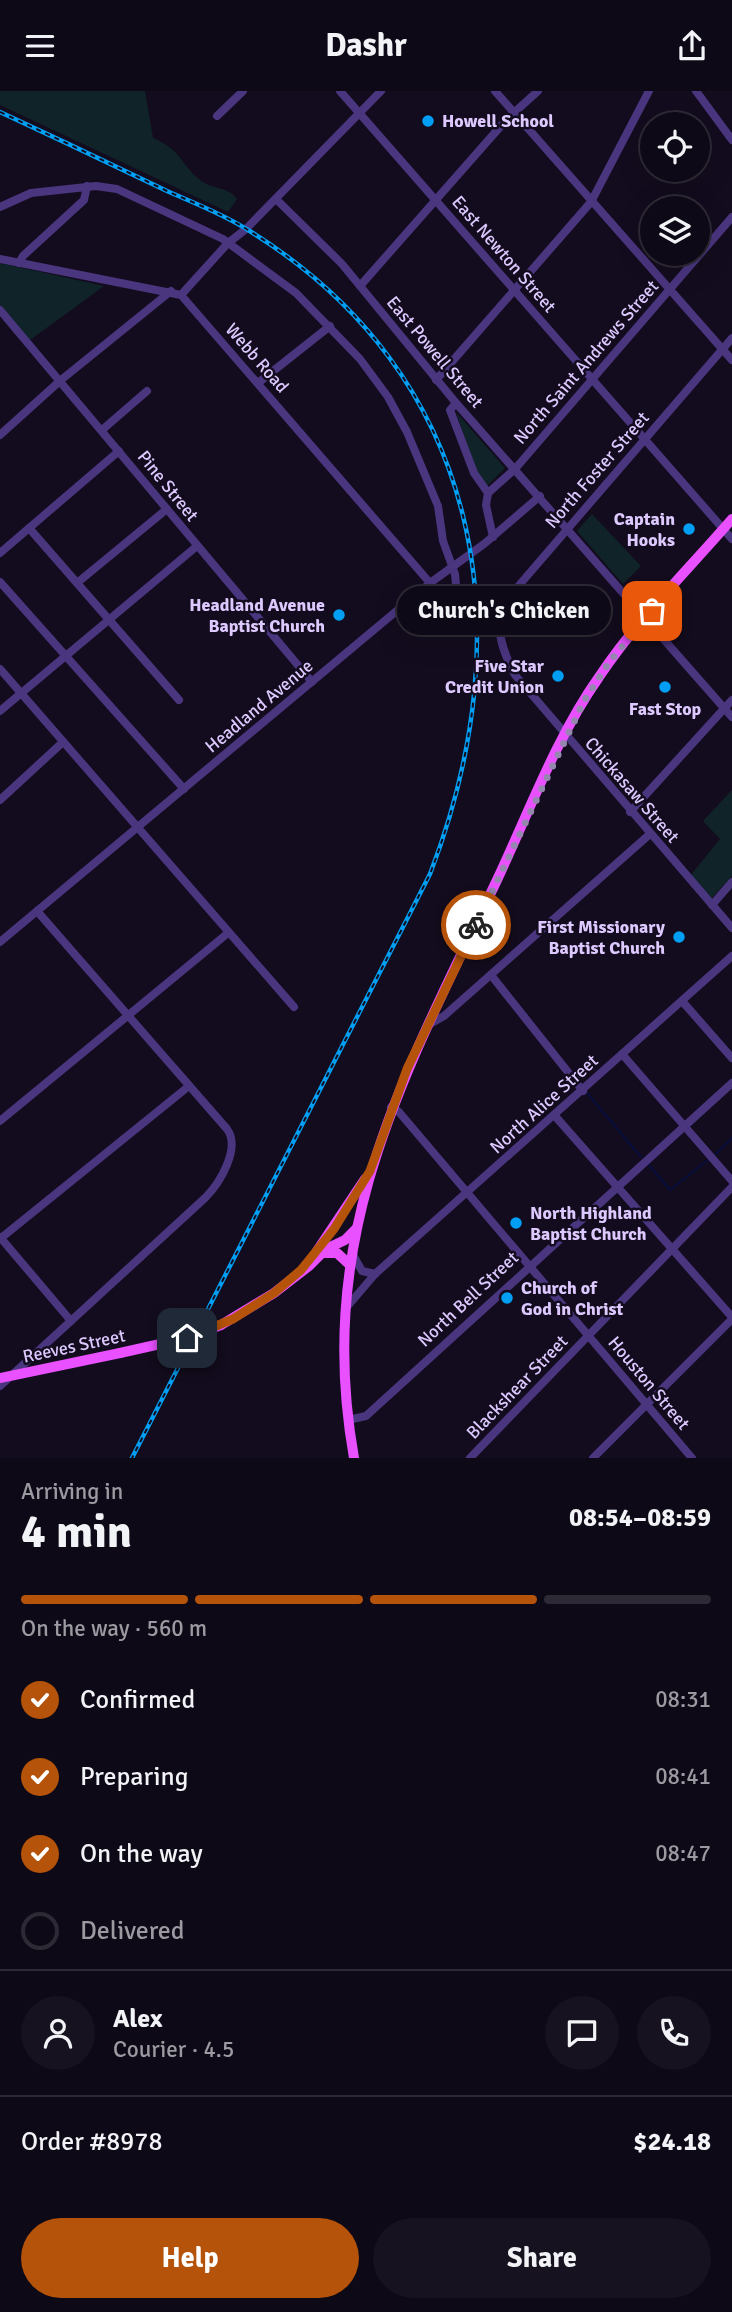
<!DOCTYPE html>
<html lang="en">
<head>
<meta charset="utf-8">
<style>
	:root { --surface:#0e0916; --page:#17121f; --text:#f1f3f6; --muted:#9b9aa1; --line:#2e2a35; --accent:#b45309 }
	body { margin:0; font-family:Signika,sans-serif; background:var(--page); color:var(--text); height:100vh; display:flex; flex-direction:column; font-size:26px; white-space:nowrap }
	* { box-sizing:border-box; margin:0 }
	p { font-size:23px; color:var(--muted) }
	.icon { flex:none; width:38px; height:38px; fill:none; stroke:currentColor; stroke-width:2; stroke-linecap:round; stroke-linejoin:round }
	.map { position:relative; height:1367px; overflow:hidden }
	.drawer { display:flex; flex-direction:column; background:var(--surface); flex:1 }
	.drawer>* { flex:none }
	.buttons { position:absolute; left:640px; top:21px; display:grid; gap:14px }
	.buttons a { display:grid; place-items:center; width:70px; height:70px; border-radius:50%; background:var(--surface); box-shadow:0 7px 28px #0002,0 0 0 2px var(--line); font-size:35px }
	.pin { position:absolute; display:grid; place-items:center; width:60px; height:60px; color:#fff; margin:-30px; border-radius:14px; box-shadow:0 4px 10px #0006 }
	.courier { position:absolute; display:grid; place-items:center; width:70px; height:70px; margin:-35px; border:5px solid #b45309; border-radius:50%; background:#fff; color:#222; box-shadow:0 2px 9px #0007 }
	.bubble { position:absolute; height:49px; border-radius:24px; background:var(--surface); box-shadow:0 7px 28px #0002,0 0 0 2px var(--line); font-size:23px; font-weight:800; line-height:49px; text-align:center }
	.head em { font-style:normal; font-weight:800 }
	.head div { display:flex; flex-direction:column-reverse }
	.head { display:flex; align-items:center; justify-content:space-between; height:119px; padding:0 21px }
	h1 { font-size:46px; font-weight:800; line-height:52px }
	.bar { display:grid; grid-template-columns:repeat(4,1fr); gap:10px 7px; align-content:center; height:84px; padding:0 21px }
	.bar i { height:9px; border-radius:5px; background:var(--line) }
	.bar .active { background:var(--accent) }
	.bar p { grid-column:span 4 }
	.line { display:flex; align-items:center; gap:18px; padding:0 21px; border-top:2px solid var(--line) }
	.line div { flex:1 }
	.round { display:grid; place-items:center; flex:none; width:74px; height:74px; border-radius:37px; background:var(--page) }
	ol { padding:0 21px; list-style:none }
	li { display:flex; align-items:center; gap:21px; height:77px }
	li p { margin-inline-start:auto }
	li .icon { padding:7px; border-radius:50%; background:var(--accent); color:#fff; stroke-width:4 }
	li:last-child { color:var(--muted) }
	li i { width:38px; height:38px; border:4px solid var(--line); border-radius:50% }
	.action { display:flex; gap:14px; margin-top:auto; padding:14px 21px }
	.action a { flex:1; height:80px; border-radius:42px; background:var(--accent); color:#fff; font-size:28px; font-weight:800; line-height:80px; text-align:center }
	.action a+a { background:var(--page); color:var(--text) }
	header { display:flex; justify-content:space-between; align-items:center; height:91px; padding:0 21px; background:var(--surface); font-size:32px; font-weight:800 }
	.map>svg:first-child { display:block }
</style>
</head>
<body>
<header><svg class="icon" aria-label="menu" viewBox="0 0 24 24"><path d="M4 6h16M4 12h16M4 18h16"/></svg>Dashr<svg class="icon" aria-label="share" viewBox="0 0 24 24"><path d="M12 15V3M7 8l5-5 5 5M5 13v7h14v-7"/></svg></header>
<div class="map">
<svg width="732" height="1367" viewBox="0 0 732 1367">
	<rect width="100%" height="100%" fill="#130c1e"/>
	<g fill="#0f2328">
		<path d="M0 0H145L153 47C183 59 180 75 203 91 215 99 227 95 237 108L228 121 0 14Z"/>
		<polygon points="0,172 104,195 30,249 0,215"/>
		<polygon points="456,321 505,377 487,395 476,380"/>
		<polygon points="592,423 641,475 623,493 577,440"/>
		<polygon points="732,699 732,785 711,808 690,785 720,748 703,730"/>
	</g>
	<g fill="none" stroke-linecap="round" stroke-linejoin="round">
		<g stroke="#080e3b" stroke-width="2">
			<polyline points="587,1002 641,1066"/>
			<polyline points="716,1063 732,1047"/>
			<polyline points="649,1074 670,1099 708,1069"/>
		</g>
		<g stroke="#4a357f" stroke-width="8">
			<polyline points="340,0 732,448"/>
			<polyline points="495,0 732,269"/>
			<polyline points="696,0 732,49"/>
			<polyline points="217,25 243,0"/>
			<polyline points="276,108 342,173 456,312 732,626"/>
			<polyline points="0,116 31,102 96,95 117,98 223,148 296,202 360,268 388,306 407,341 438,415 443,450 455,483 458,517"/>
			<polyline points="0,168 181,204 430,492"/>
			<polyline points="19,172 23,165 84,109 87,95"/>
			<polyline points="360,195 507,28 538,0"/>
			<polyline points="181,204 228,152 246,138 381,0"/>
			<polyline points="0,219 312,591"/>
			<path d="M732 247 521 492C493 527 495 545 515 584L732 837"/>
			<polyline points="436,289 591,111 649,0"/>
			<polyline points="258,292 330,235"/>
			<polyline points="456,312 450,319 474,382 488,402 486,414 493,446"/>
			<polyline points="102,339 147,300"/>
			<polyline points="0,344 61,289 171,200"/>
			<polyline points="488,402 515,378 732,126"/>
			<polyline points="29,437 179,609"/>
			<polyline points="0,462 119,360"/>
			<polyline points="0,491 184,698"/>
			<polyline points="77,492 167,418"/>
			<polyline points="0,578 294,916"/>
			<polyline points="0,620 197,455"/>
			<polyline points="0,709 63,651"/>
			<polyline points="630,721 732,609"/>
			<polyline points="712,814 732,791"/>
			<polyline points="0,851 430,492 484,453 540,405"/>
			<polyline points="491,884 583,1000"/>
			<polyline points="682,910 732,967"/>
			<polyline points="428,934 444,925 650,743"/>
			<polyline points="622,963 732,1090"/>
			<polyline points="391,1016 399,1021 692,1367"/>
			<polyline points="555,1025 732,1226"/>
			<polyline points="0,1030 228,842"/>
			<polyline points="0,1146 71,1230"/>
			<polyline points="0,1148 189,995"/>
			<polyline points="353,1164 362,1180 375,1183"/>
			<polyline points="346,1217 375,1183 732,865"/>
			<path d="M0 1295 205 1107C220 1092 241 1057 227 1038L37 820"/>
			<polyline points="348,1329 366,1325 732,992"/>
			<polyline points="470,1367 732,1096"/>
			<polyline points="593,1367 732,1228"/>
		</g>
		<g stroke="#e950ff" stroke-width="10">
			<polyline points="317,1160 365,1088"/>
			<polyline points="322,1162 337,1162 350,1174"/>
			<polyline points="221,1234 274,1202 309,1175 326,1158 345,1149 356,1138"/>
			<polyline points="0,1287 120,1262"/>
			<path d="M354 1367C314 1142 404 984 497 789 529 721 556 647 599 586 637 529 687 480 732 428"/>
		</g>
		<g stroke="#009ff4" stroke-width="4.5">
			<path id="rail" d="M0 21C56 47 111 73 167 100 194 112 223 123 248 139 484 284 524 539 430 783L132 1367"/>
		</g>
		<use href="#rail" stroke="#130c1e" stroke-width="2" stroke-dasharray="5" stroke-linecap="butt"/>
		<polyline stroke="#e950ff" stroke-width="10" points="120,1262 187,1247 221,1234"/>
	</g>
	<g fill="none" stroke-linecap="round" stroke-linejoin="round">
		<polyline stroke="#9687b0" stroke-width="7" stroke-dasharray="0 12.6" points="476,834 584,610 610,570 652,520"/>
		<polyline stroke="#b45309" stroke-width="9" points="187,1247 233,1228 274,1202 301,1179 334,1138 370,1080 407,978 476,834"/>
	</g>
	<g fill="#009ff4" stroke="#130c1e" stroke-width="2.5">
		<circle cx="428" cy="30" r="7"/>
		<circle cx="689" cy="438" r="7"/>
		<circle cx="339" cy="524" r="7"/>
		<circle cx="558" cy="585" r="7"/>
		<circle cx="665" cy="596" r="7"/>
		<circle cx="679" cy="846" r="7"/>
		<circle cx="516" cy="1132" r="7"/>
		<circle cx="507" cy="1207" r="7"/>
	</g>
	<g text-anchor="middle" stroke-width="5" stroke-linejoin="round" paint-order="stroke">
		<g font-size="18" font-weight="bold" fill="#ddc9ff" stroke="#130c1e" text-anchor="end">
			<text x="442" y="36" text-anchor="start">Howell School</text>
			<text x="675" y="434">Captain<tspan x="675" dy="21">Hooks</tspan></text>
			<text x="325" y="520">Headland Avenue<tspan x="325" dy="21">Baptist Church</tspan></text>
			<text x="544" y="581">Five Star<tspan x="544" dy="21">Credit Union</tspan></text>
			<text x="665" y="624" text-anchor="middle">Fast Stop</text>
			<text x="665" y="842">First Missionary<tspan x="665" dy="21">Baptist Church</tspan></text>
			<text x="530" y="1128" text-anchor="start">North Highland<tspan x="530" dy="21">Baptist Church</tspan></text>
			<text x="521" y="1203" text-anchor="start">Church of<tspan x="521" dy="21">God in Christ</tspan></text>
		</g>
		<g font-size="18" fill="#ddc9ff" stroke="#130c1e">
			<text transform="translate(504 163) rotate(49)" y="6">East Newton Street</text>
			<text transform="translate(435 261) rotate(50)" y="6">East Powell Street</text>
			<text transform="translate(257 267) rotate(49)" y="6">Webb Road</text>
			<text transform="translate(586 271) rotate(-49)" y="6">North Saint Andrews Street</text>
			<text transform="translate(597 379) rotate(-49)" y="6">North Foster Street</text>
			<text transform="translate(168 395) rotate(51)" y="6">Pine Street</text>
			<text transform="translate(259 615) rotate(-40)" y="6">Headland Avenue</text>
			<text transform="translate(632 699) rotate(49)" y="6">Chickasaw Street</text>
			<text transform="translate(544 1013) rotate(-42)" y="6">North Alice Street</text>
			<text transform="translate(468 1208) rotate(-43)" y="6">North Bell Street</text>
			<text transform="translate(74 1255) rotate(-12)" y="6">Reeves Street</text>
			<text transform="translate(649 1292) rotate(50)" y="6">Houston Street</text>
			<text transform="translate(517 1296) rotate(-46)" y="6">Blackshear Street</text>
		</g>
	</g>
</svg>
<div class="buttons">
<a><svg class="icon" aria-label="locate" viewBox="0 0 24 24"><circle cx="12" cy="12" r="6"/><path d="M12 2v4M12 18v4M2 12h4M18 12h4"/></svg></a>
<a><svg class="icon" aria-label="layers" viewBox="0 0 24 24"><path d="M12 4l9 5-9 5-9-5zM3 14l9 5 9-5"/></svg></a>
</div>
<div class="pin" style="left:652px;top:520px;background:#ea580c"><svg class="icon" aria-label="bag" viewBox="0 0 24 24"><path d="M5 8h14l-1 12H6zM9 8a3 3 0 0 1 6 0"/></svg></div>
<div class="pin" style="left:187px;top:1247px;background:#1f2937"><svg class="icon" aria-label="home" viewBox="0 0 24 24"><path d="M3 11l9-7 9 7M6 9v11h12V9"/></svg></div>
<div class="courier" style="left:476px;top:834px"><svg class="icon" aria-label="bike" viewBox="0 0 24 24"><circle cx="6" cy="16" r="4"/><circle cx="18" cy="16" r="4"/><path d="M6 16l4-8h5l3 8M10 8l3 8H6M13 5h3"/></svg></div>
<div class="bubble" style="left:397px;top:495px;width:214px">Church's Chicken</div>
</div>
<section class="drawer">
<div class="head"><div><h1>4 min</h1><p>Arriving in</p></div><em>08:54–08:59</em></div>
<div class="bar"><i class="active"></i><i class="active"></i><i class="active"></i><i></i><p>On the way · 560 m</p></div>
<ol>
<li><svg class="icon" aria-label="check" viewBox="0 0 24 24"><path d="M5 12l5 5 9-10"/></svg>Confirmed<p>08:31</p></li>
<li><svg class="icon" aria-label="check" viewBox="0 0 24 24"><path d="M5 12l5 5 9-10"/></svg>Preparing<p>08:41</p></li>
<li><svg class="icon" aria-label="check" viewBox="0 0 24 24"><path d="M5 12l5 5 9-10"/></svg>On the way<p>08:47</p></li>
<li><i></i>Delivered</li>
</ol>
<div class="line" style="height:126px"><a class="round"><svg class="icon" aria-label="person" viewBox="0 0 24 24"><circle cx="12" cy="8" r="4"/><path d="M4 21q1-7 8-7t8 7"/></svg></a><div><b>Alex</b><p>Courier · 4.5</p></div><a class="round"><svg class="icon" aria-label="chat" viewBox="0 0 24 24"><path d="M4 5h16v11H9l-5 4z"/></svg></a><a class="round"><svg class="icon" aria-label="phone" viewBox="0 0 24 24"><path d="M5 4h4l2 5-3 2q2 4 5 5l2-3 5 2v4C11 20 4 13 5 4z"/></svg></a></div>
<div class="line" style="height:91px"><div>Order #8978</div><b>$24.18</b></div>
<div class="action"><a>Help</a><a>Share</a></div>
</section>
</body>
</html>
